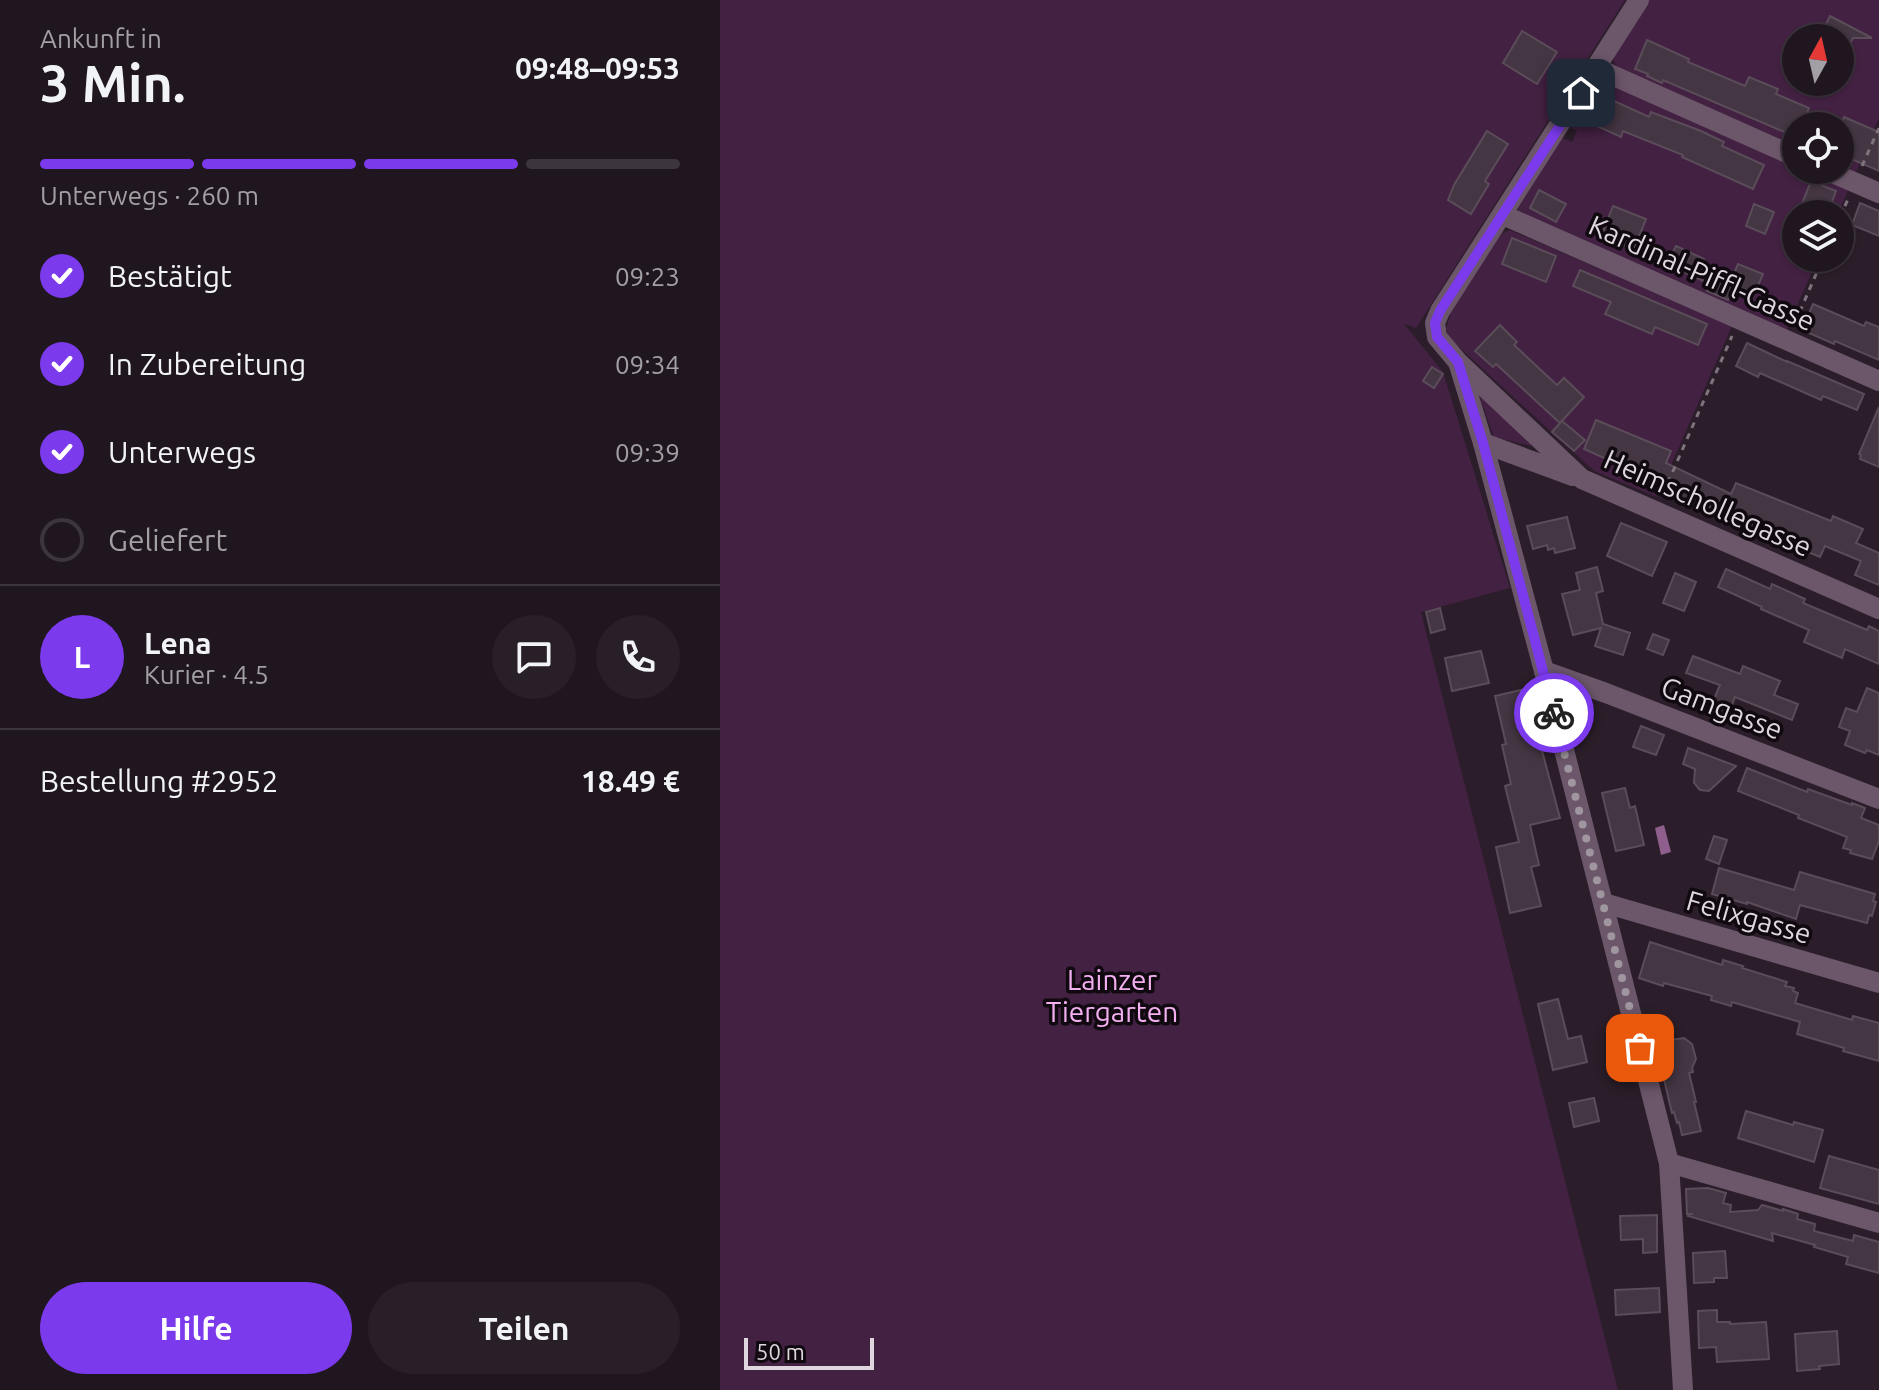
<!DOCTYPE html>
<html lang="de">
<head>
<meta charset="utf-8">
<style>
	:root { --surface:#201620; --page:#281f29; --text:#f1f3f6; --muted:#a29fa5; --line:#3d353e; --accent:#7c3aed }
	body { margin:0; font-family:Ubuntu,sans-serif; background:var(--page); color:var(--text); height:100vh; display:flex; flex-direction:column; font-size:30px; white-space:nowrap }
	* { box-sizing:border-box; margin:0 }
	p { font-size:26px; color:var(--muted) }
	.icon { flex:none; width:44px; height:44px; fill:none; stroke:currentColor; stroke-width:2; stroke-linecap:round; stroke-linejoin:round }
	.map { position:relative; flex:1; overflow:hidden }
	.drawer { display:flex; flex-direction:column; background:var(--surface); width:720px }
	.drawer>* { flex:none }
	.needle { width:52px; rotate:8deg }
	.tools { position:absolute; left:1062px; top:24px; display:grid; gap:16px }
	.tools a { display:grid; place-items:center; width:72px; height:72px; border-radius:50%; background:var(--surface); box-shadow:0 2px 6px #0004,0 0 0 2px var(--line); font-size:40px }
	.scale { position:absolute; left:24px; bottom:20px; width:130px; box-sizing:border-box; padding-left:8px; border:4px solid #dfd6de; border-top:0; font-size:22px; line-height:28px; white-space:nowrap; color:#dfd6de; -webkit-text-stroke:6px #100a10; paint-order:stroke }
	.pin { position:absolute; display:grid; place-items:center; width:68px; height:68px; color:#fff; margin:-34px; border-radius:16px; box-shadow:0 4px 12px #0006 }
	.courier { position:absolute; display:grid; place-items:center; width:80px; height:80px; margin:-40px; border:6px solid #7c3aed; border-radius:50%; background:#fff; color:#222; box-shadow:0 2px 10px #0007 }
	.overview em { font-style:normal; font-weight:600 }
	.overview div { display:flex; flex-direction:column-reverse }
	.overview { display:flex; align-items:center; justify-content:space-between; height:136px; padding:0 40px }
	h1 { font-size:52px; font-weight:600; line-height:60px }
	.bar { display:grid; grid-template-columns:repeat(4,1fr); gap:12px 8px; align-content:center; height:96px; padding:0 40px }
	.bar i { height:10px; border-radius:6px; background:var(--line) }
	.bar .active { background:var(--accent) }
	.bar p { grid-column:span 4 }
	.line { display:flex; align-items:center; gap:20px; padding:0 40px; border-top:2px solid var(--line) }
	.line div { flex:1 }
	.round { display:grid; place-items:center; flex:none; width:84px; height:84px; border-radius:42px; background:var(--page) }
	ol { padding:0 40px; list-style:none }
	li { display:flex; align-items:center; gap:24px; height:88px }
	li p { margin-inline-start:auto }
	li .icon { padding:8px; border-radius:50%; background:var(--accent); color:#fff; stroke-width:4 }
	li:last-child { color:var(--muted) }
	li i { width:44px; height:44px; border:4px solid var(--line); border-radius:50% }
	.primary-button { display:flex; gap:16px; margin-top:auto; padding:16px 40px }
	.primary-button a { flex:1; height:92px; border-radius:48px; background:var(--accent); color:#fff; font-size:32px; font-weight:600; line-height:92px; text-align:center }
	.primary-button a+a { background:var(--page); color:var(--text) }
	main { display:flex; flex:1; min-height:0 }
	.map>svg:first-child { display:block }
</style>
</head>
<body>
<main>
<section class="drawer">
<div class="overview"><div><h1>3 Min.</h1><p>Ankunft in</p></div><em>09:48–09:53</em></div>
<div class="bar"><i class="active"></i><i class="active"></i><i class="active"></i><i></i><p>Unterwegs · 260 m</p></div>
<ol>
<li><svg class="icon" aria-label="check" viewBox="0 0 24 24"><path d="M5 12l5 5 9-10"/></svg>Bestätigt<p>09:23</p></li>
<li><svg class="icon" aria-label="check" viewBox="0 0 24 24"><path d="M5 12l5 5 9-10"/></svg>In Zubereitung<p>09:34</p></li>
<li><svg class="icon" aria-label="check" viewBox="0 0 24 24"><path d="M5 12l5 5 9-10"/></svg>Unterwegs<p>09:39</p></li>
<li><i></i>Geliefert</li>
</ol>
<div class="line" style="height:144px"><b class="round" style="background:var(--accent);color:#fff">L</b><div><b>Lena</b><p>Kurier · 4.5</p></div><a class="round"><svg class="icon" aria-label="chat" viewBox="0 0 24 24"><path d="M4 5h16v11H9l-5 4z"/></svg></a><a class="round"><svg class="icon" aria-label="phone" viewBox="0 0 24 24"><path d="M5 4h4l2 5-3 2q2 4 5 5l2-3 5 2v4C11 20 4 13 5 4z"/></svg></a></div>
<div class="line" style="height:104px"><div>Bestellung #2952</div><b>18.49 €</b></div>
<div class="primary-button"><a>Hilfe</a><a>Teilen</a></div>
</section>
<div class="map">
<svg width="1159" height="1390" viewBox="0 0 1159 1390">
	<rect width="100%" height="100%" fill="#2b1e2a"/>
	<g fill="#432142" fill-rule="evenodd">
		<polygon points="0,0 905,0 696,328 684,324 723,372 790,588 701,612 898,1390 0,1390"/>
		<path d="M929 0H1159V118L1136 172 1120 165V126H1076V146L896 67 893 57ZM1076 38H1120V82H1076Z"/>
		<polygon points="879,82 885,82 1076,165 1076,170 1087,170 1129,188 1118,214 1076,214 1076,258 1098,258 1066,331 798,212 798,206 841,137 852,142 857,131 848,126"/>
		<polygon points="790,230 1012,326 937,497 874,471 729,338 726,329 731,312 780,234"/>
		<polygon points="761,394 812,443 811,446 774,437 759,396"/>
	</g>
	<polygon fill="#8e5f8c" points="944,825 951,852 941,855 935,828"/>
	<g fill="#443643" stroke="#5b4c59" stroke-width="2">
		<polygon points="1110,16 1152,38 1133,38 1120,63 1120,38 1099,38"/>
		<polygon points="802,31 837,52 817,84 783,63"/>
		<polygon points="927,40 969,59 968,62 1025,86 1029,77 1058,89 1056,94 1089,108 1082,126 1076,126 1076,137 943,80 942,83 927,76 928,74 915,69"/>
		<polygon points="883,96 929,117 931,112 981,131 1004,142 1002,146 1044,165 1033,189 962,157 963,155 903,131 901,137 870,123"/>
		<polygon points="1124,117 1159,132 1159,171 1120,154 1120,126"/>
		<polygon points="767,131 788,144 765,181 769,184 751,214 728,200 734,185"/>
		<polygon points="1091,181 1116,191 1107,214 1099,214 1081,206"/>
		<polygon points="819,190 846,204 836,222 810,208"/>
		<polygon points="1140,203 1159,211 1159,236 1132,225"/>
		<polygon points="1034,204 1054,212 1045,234 1026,226"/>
		<polygon points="893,206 926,219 914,249 881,236"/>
		<polygon points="792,238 836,256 826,282 782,264"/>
		<polygon points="956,246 984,259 981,265 1013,276 1018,264 1043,274 1032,300 1012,291 1008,300 987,291 990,284 947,264"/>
		<polygon points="860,270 987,324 978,345 935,327 932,334 885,314 891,302 853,286"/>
		<polygon points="1093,304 1144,326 1146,322 1159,327 1159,360 1115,341 1114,344 1082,330"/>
		<polygon points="780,325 797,342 794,345 837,385 844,378 864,397 840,423 776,364 773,367 755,351"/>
		<polygon points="1027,343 1067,362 1067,361 1144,394 1137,410 1103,396 1101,400 1040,373 1038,377 1016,366"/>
		<polygon points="712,367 723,374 714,388 703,381"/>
		<polygon points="1159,407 1159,467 1140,459 1141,455 1139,454"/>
		<polygon points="876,420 951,451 946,463 1011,494 1016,483 1111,521 1113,516 1143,529 1136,543 1159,553 1159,585 1135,575 1141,561 1105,546 1100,557 1083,550 1084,548 1043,533 1044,530 983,504 981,508 907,474 909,469 864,449"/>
		<polygon points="842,421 865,440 854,451 832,432"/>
		<polygon points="847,517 855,548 835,553 834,548 828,550 827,545 813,549 807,526"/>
		<polygon points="901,523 947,542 932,576 887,556"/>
		<polygon points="877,567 883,591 876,593 883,624 910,633 903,655 875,646 881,628 853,635 842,594 860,590 856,573"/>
		<polygon points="1006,569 1050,589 1052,584 1085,599 1083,603 1147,630 1149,626 1159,631 1159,664 1125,649 1122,658 1084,642 1089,630 1041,609 1042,607 998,587"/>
		<polygon points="955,573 976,582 964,611 943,603"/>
		<polygon points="720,608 725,629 711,633 706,612"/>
		<polygon points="933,634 949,640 943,655 927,649"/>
		<polygon points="761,651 769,683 732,691 725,658"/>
		<polygon points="973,656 1020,674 1023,666 1060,681 1054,695 1078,704 1072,720 1015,697 1005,723 987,716 1000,685 966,673"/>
		<polygon points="809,688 818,727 816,728 840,818 810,825 819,865 811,867 821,906 790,913 776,847 799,842 785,786 791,784 782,745 786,744 775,696"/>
		<polygon points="1147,688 1159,693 1159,755 1147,750 1145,753 1125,745 1130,731 1119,727 1126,708 1137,712"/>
		<polygon points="921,726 944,735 936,755 913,747"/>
		<polygon points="968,748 1016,766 989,791 980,790 974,783 975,769 963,764"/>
		<polygon points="1027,768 1087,792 1088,789 1132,805 1132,803 1145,808 1141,818 1159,825 1159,841 1152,859 1130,853 1131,850 1123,848 1127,837 1078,818 1079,815 1018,791"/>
		<polygon points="905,788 910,808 915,806 924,845 896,851 882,793"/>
		<polygon points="994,836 1007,840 999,864 986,859"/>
		<polygon points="999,868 1074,890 1080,872 1155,894 1153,901 1156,902 1152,916 1149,915 1147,923 1080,905 1076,919 1027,902 1027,904 992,894"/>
		<polygon points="930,942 1002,965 1003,960 1023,966 1022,968 1067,982 1065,986 1074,988 1073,991 1078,993 1075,1003 1132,1020 1133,1016 1159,1023 1159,1061 1123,1051 1124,1048 1077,1034 1080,1022 1012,1002 1011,1006 991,1000 992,996 944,983 943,986 919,978"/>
		<polygon points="838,999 848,1039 861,1036 867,1062 833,1070 818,1004"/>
		<polygon points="948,1034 951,1040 964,1038 972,1044 976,1059 972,1068 973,1072 969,1073 976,1102 974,1102 981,1131 962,1135 959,1122 957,1123 954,1112 952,1113 934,1037"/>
		<polygon points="874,1098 879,1121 854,1127 849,1103"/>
		<polygon points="1026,1111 1073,1125 1074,1122 1103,1130 1094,1162 1018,1138"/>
		<polygon points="1109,1156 1159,1170 1159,1204 1100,1188"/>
		<polygon points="988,1188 1006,1193 1003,1203 1011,1205 1010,1212 1038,1210 1042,1205 1063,1211 1063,1209 1078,1214 1077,1219 1095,1224 1094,1231 1133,1241 1134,1235 1159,1242 1159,1273 1126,1264 1128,1257 1094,1247 1095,1245 1052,1233 1053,1241 968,1216 969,1214 973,1214 967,1214 966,1189"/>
		<polygon points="937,1215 937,1252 923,1253 923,1239 901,1240 900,1216"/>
		<polygon points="1005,1251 1007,1278 994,1278 994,1282 974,1283 973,1253"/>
		<polygon points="939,1288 940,1312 896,1315 895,1290"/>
		<polygon points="997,1310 997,1322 1010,1322 1010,1324 1046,1322 1049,1359 997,1362 996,1347 979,1348 978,1311"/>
		<polygon points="1117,1331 1119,1364 1099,1366 1100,1369 1077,1371 1075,1334"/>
	</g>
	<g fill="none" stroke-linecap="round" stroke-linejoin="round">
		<g stroke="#7f747e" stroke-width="3" stroke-dasharray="6 6" stroke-linecap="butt">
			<polyline points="1142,166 1159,128"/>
			<polyline points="1120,217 1128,199"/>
			<polyline points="1075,323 1103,258"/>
			<polyline points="943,494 1012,336"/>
		</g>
		<g stroke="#6c576a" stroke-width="20">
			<polyline points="919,0 720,311 715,323 717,337 738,362 862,479 1159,609"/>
			<polyline points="876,68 1076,157"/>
			<polyline points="1106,170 1159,193"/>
			<polyline points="783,215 1159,381"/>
			<polyline points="738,362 763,443 824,671 949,1163 963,1390"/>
			<polyline points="763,443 853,476"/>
			<polyline points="824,671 886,693 1159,799"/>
			<polyline points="884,903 1159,983"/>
			<polyline points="949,1163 1159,1223"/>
		</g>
	</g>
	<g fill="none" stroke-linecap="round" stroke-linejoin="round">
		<polyline stroke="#a0969f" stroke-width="8" stroke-dasharray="0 14.4" points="834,713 920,1048"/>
		<polyline stroke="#7c3aed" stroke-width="10" points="834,713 763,443 738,362 717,337 715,323 720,311 861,93"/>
	</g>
	<g text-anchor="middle" stroke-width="7" stroke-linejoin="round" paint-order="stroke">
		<g font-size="28" fill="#dfd6de" stroke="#100a10">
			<text transform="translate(982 273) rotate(24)" y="10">Kardinal-Piffl-Gasse</text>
			<text transform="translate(988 503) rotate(24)" y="10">Heimschollegasse</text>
			<text transform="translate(1002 708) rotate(21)" y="10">Gamgasse</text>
			<text transform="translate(1029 917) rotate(16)" y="10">Felixgasse</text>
		</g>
		<g font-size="28" fill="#f4aff1" stroke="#100a10">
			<text x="392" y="990">Lainzer<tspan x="392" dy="32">Tiergarten</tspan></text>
		</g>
	</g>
</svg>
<div class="tools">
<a><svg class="needle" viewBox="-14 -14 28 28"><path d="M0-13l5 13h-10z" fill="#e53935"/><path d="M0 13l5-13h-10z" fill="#a29fa5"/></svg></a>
<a><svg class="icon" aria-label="locate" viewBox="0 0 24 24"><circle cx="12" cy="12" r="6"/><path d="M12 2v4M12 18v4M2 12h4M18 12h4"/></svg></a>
<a><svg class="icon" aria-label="layers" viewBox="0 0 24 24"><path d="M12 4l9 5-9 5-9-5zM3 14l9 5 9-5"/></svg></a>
</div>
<div class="scale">50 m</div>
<div class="pin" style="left:920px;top:1048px;background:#ea580c"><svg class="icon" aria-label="bag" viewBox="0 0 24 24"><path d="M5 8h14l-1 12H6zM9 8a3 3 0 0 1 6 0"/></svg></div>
<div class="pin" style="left:861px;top:93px;background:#1f2937"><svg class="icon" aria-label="home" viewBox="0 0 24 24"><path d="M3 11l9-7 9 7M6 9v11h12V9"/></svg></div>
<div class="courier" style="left:834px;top:713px"><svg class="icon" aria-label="bike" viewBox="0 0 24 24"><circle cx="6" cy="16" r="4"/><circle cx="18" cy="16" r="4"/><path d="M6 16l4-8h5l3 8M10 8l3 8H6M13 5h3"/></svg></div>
</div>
</main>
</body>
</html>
